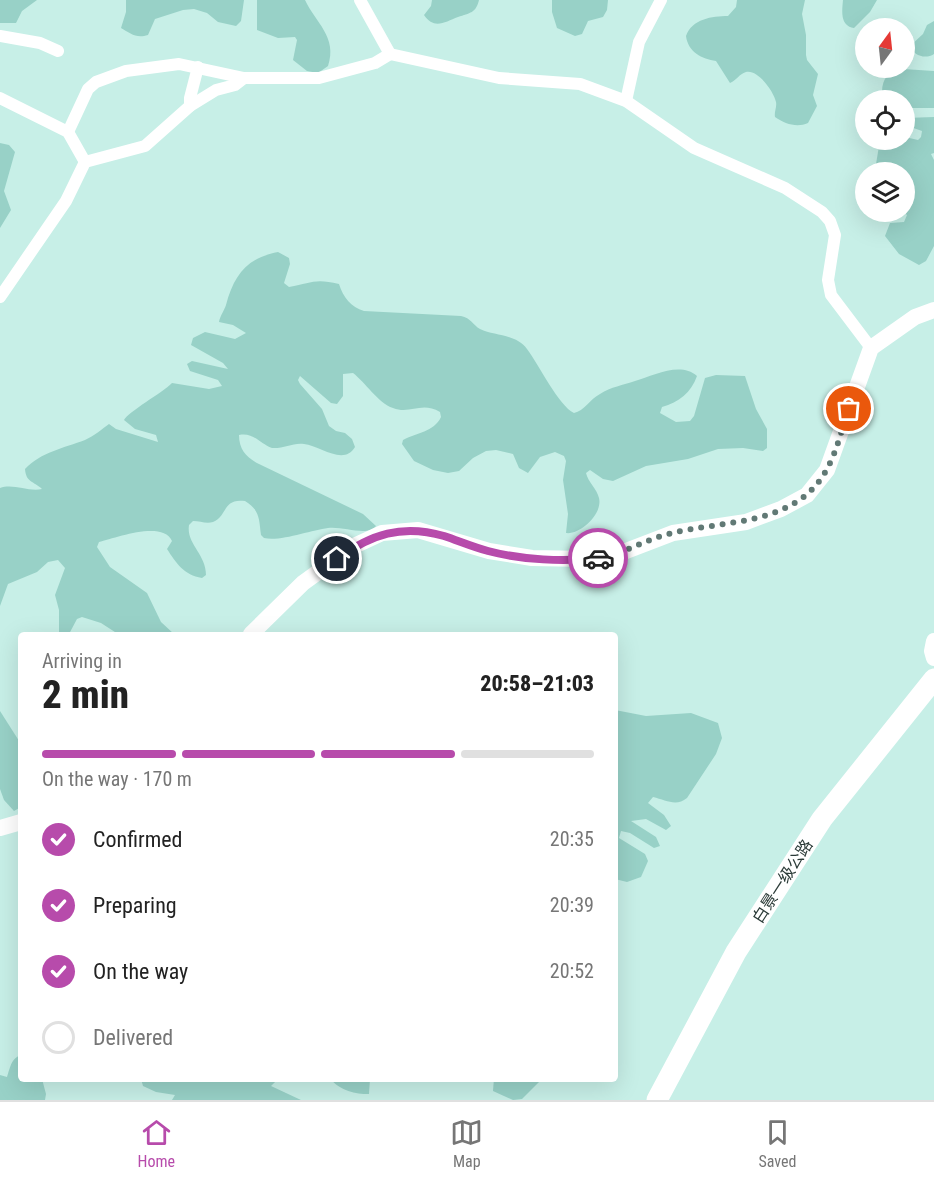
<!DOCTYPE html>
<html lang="en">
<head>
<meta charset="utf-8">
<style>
	:root { --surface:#fff; --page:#f2f2f2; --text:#222; --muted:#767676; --line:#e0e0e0; --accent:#b74bab }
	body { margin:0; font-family:"Roboto Condensed","Noto Sans SC",sans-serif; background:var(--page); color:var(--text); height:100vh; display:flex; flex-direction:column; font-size:22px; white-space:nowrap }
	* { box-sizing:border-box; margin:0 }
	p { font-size:20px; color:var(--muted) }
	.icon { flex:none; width:33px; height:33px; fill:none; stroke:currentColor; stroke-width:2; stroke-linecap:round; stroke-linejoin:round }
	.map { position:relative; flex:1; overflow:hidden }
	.drawer { position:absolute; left:18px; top:632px; width:600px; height:450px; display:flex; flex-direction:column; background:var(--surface); border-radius:6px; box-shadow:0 6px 24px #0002 }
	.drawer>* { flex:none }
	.needle { width:39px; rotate:15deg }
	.buttons { position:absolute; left:855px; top:18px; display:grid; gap:12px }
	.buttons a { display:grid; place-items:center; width:60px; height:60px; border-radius:50%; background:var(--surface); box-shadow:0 6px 24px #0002; font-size:30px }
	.pin { position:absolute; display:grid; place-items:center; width:51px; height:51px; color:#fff; margin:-26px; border:3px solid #fff; border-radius:50%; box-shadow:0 2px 6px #0007 }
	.courier { position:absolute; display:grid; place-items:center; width:60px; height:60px; margin:-30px; border:4px solid #b74bab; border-radius:50%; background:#fff; color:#222; box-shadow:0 2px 8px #0007 }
	.headline em { font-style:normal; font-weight:800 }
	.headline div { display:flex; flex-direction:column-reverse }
	.headline { display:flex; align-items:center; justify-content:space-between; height:102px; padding:0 24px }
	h1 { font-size:39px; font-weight:800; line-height:45px }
	.bar { display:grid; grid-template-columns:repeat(4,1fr); gap:9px 6px; align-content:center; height:72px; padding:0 24px }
	.bar i { height:8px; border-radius:4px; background:var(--line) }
	.bar .current { background:var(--accent) }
	.bar p { grid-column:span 4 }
	ol { padding:0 24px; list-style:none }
	li { display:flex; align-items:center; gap:18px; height:66px }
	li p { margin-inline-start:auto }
	li .icon { padding:6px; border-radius:50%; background:var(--accent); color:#fff; stroke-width:4 }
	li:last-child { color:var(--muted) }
	li i { width:33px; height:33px; border:3px solid var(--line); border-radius:50% }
	.dock { display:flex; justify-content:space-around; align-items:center; height:84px; border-top:2px solid var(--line); background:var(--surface); font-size:16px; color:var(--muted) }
	.dock a { display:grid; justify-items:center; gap:3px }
	.dock .current { color:var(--accent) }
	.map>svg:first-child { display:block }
</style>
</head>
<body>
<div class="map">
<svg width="934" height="1100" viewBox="0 0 934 1100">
	<rect width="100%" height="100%" fill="#c7efe7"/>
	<g fill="#98d1c7">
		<polygon points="0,0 37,0 22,11 16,23 0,23"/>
		<path d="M126 0H244L241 21 236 26 218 22 207 13 194 9 183 10 155 19 148 35C136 39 130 33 121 28L126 12Z"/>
		<path d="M257 0H305C315 22 338 37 328 66L318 73 307 71 293 60 297 40 295 37 278 38 257 30Z"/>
		<path d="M432 0H479C476 13 470 13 458 17 445 22 434 30 424 15L431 6Z"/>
		<polygon points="552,0 608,0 607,10 603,17 588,21 582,34 575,36 557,28 552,12"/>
		<path d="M737 0H805L802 14 806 35V55L807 60 818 74 813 95 817 106 808 123C797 128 785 124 775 117 774 112 777 107 776 102 774 92 758 69 746 72 739 74 737 80 730 83L716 61C702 59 688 52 686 36 692 19 712 16 728 16L736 7Z"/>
		<path d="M843 0H877L870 12 854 28C840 26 842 11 843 0Z"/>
		<path d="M934 21V54C925 60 913 55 910 46L923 34 927 25Z"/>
		<path d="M903 69 934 71V108H905L904 100 885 99 882 92C882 78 889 71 903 69Z"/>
		<polygon points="934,117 934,153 931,154 934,160 934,246 926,261 919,265 899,254 885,236 890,223 904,222 907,215 904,212 904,172 877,172 876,164 880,140 904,140 905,137 918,140 921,137 922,131 905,125 905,118"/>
		<polygon points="0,143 9,145 15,152 4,191 11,210 0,228"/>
		<path d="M278 252 289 258 290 264 284 283 289 287C311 283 315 278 339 284 343 297 351 307 364 311L461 316C471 318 473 325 480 329 495 336 516 334 527 349 539 365 559 406 574 413 584 411 590 399 600 394 611 387 623 385 635 381 653 376 680 361 697 376 691 393 679 402 662 407L660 413 676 422 690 421 694 416 705 378 716 375 745 376 756 409 767 429V448L763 451 743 448 718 449 688 459 646 466 613 481 603 479 590 470 586 473C588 482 597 489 599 498 603 514 580 535 566 533L568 514 563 480 566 461 564 456 555 452 540 457 528 473 519 468 513 454 496 450 486 451 473 458 459 471 448 473 433 470 414 461 402 444 403 440C416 433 434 432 441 417L440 412C421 401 410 415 393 408 378 403 365 382 353 373L343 374V396L337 404 331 403 300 376 298 380 300 384 322 409 329 426 336 431 345 433 352 439 355 447C344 466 320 446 304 444 294 442 283 449 272 448 260 444 254 432 239 435 239 450 247 458 259 464L363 514 376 526C368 537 343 526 328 528 311 530 280 542 264 538L261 535C259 519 260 510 245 501 222 498 228 516 213 522 206 524 200 521 193 521L189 525C186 544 206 554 206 575L202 578C184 575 176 563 167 549L172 541C163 520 115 538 99 542L97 547 110 567 147 593 161 622 174 634H118L101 623 82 617 77 619 69 634H59V610L55 595 65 568 58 560 48 562 37 572 8 584 0 606V488C13 483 28 492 42 489 34 481 26 483 25 469 41 452 64 448 85 440 94 436 102 429 109 424L116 429 158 442 156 435 135 429 124 420C128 412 162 393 172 383L209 389 222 386 218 380 190 371 187 364 192 361 228 369 223 363 191 345 193 338 205 332 235 339 246 333 233 325 219 322C220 316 224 311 226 305 234 275 247 258 278 252Z"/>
		<path d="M615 710 646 716 691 713 718 723 722 738 716 754 687 798C676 807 666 800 653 797L648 803 664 815 671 826 666 830 646 819 631 821 656 837 660 846 654 848 630 833 621 831 619 838 645 854 648 861 641 877 627 882 615 879Z"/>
		<polygon points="0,711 21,744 21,807 14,811 4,800 0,789"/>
		<path d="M21 1055V1078L42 1079 46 1094 45 1100H0V1075L7 1077C10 1068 11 1058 21 1055Z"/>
		<polygon points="494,1078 542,1078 542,1079 522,1099 513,1100 493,1091"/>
		<polygon points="141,1079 290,1079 276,1081 271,1086 301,1100 172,1100 175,1095 156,1092 143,1086"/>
		<path d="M331 1079H370L369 1094C356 1095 337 1089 331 1079Z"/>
	</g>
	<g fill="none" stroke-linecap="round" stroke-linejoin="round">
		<g stroke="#fff" stroke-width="12">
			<polyline points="360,0 390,54"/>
			<polyline points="0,36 40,43 58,51"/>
			<polyline points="0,98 68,132 85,162"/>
			<polyline points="626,101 639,42 661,0"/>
			<polyline points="190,106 190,98 198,67"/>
			<polyline points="68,132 88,89 96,82 126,71 179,64 244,78 319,78 375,63 390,54 499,78 580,84 626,101 694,148 785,188 822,212 830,221 835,235 828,280 831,295 871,348"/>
			<polyline points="0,297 66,201 85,162 145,146 190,106 216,90 235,85 244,78"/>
		</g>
		<g stroke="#fff" stroke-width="16">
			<polyline points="251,634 303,583 354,546 382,533 418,530 489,551 532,558 586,559 613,556 673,533 746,522 781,509 807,495 827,470 871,348 915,317 934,310"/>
			<polyline points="934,641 932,651 934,658"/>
			<polyline points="0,828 21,822"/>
		</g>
		<polyline stroke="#fff" stroke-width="21" points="657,1100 736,952 822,819 934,679"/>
	</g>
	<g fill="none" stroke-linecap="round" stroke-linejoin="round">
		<path stroke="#617975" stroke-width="6" stroke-dasharray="0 10.8" d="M598 558C624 554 646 539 672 533 725 520 797 526 827 469 837 451 842 428 849 409"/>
		<path stroke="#b74bab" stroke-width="8" d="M337 559C371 534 402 524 444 536 459 541 473 547 488 551 522 560 564 562 598 558"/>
	</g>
	<g text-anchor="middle" stroke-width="5" stroke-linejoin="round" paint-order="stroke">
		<g font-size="16" fill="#2a3a37" stroke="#fff">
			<text transform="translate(782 881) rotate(-57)" y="6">白景一级公路</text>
		</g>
	</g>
</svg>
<div class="buttons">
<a><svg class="needle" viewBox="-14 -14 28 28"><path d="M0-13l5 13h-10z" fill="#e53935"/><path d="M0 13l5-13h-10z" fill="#767676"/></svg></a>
<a><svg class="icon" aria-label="locate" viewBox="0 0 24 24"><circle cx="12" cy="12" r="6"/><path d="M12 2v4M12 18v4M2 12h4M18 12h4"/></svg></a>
<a><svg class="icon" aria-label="layers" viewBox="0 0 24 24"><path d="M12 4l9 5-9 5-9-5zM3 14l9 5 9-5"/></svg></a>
</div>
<div class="pin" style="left:849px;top:409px;background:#ea580c"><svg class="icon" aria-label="bag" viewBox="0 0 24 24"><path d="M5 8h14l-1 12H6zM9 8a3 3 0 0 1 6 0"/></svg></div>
<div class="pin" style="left:337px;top:559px;background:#1f2937"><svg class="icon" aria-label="home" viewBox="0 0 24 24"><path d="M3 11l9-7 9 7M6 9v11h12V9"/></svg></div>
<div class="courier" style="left:598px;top:558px"><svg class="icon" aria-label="car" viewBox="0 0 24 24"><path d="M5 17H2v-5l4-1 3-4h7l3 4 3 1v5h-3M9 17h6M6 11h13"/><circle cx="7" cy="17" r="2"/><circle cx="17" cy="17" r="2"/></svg></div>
<section class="drawer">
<div class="headline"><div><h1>2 min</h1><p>Arriving in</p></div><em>20:58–21:03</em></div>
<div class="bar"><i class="current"></i><i class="current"></i><i class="current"></i><i></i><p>On the way · 170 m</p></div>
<ol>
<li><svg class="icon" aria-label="check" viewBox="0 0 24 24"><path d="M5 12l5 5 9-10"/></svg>Confirmed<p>20:35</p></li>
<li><svg class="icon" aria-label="check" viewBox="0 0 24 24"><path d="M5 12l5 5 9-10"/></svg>Preparing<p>20:39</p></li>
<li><svg class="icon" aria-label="check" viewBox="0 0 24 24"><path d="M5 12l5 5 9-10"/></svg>On the way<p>20:52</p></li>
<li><i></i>Delivered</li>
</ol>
</section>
</div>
<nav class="dock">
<a class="current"><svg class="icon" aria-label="home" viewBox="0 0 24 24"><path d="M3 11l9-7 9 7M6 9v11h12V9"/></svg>Home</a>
<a><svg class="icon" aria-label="map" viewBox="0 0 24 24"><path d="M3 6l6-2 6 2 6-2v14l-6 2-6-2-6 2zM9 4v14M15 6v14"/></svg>Map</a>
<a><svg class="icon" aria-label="saved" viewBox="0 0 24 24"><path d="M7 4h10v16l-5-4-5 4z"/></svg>Saved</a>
</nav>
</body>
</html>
